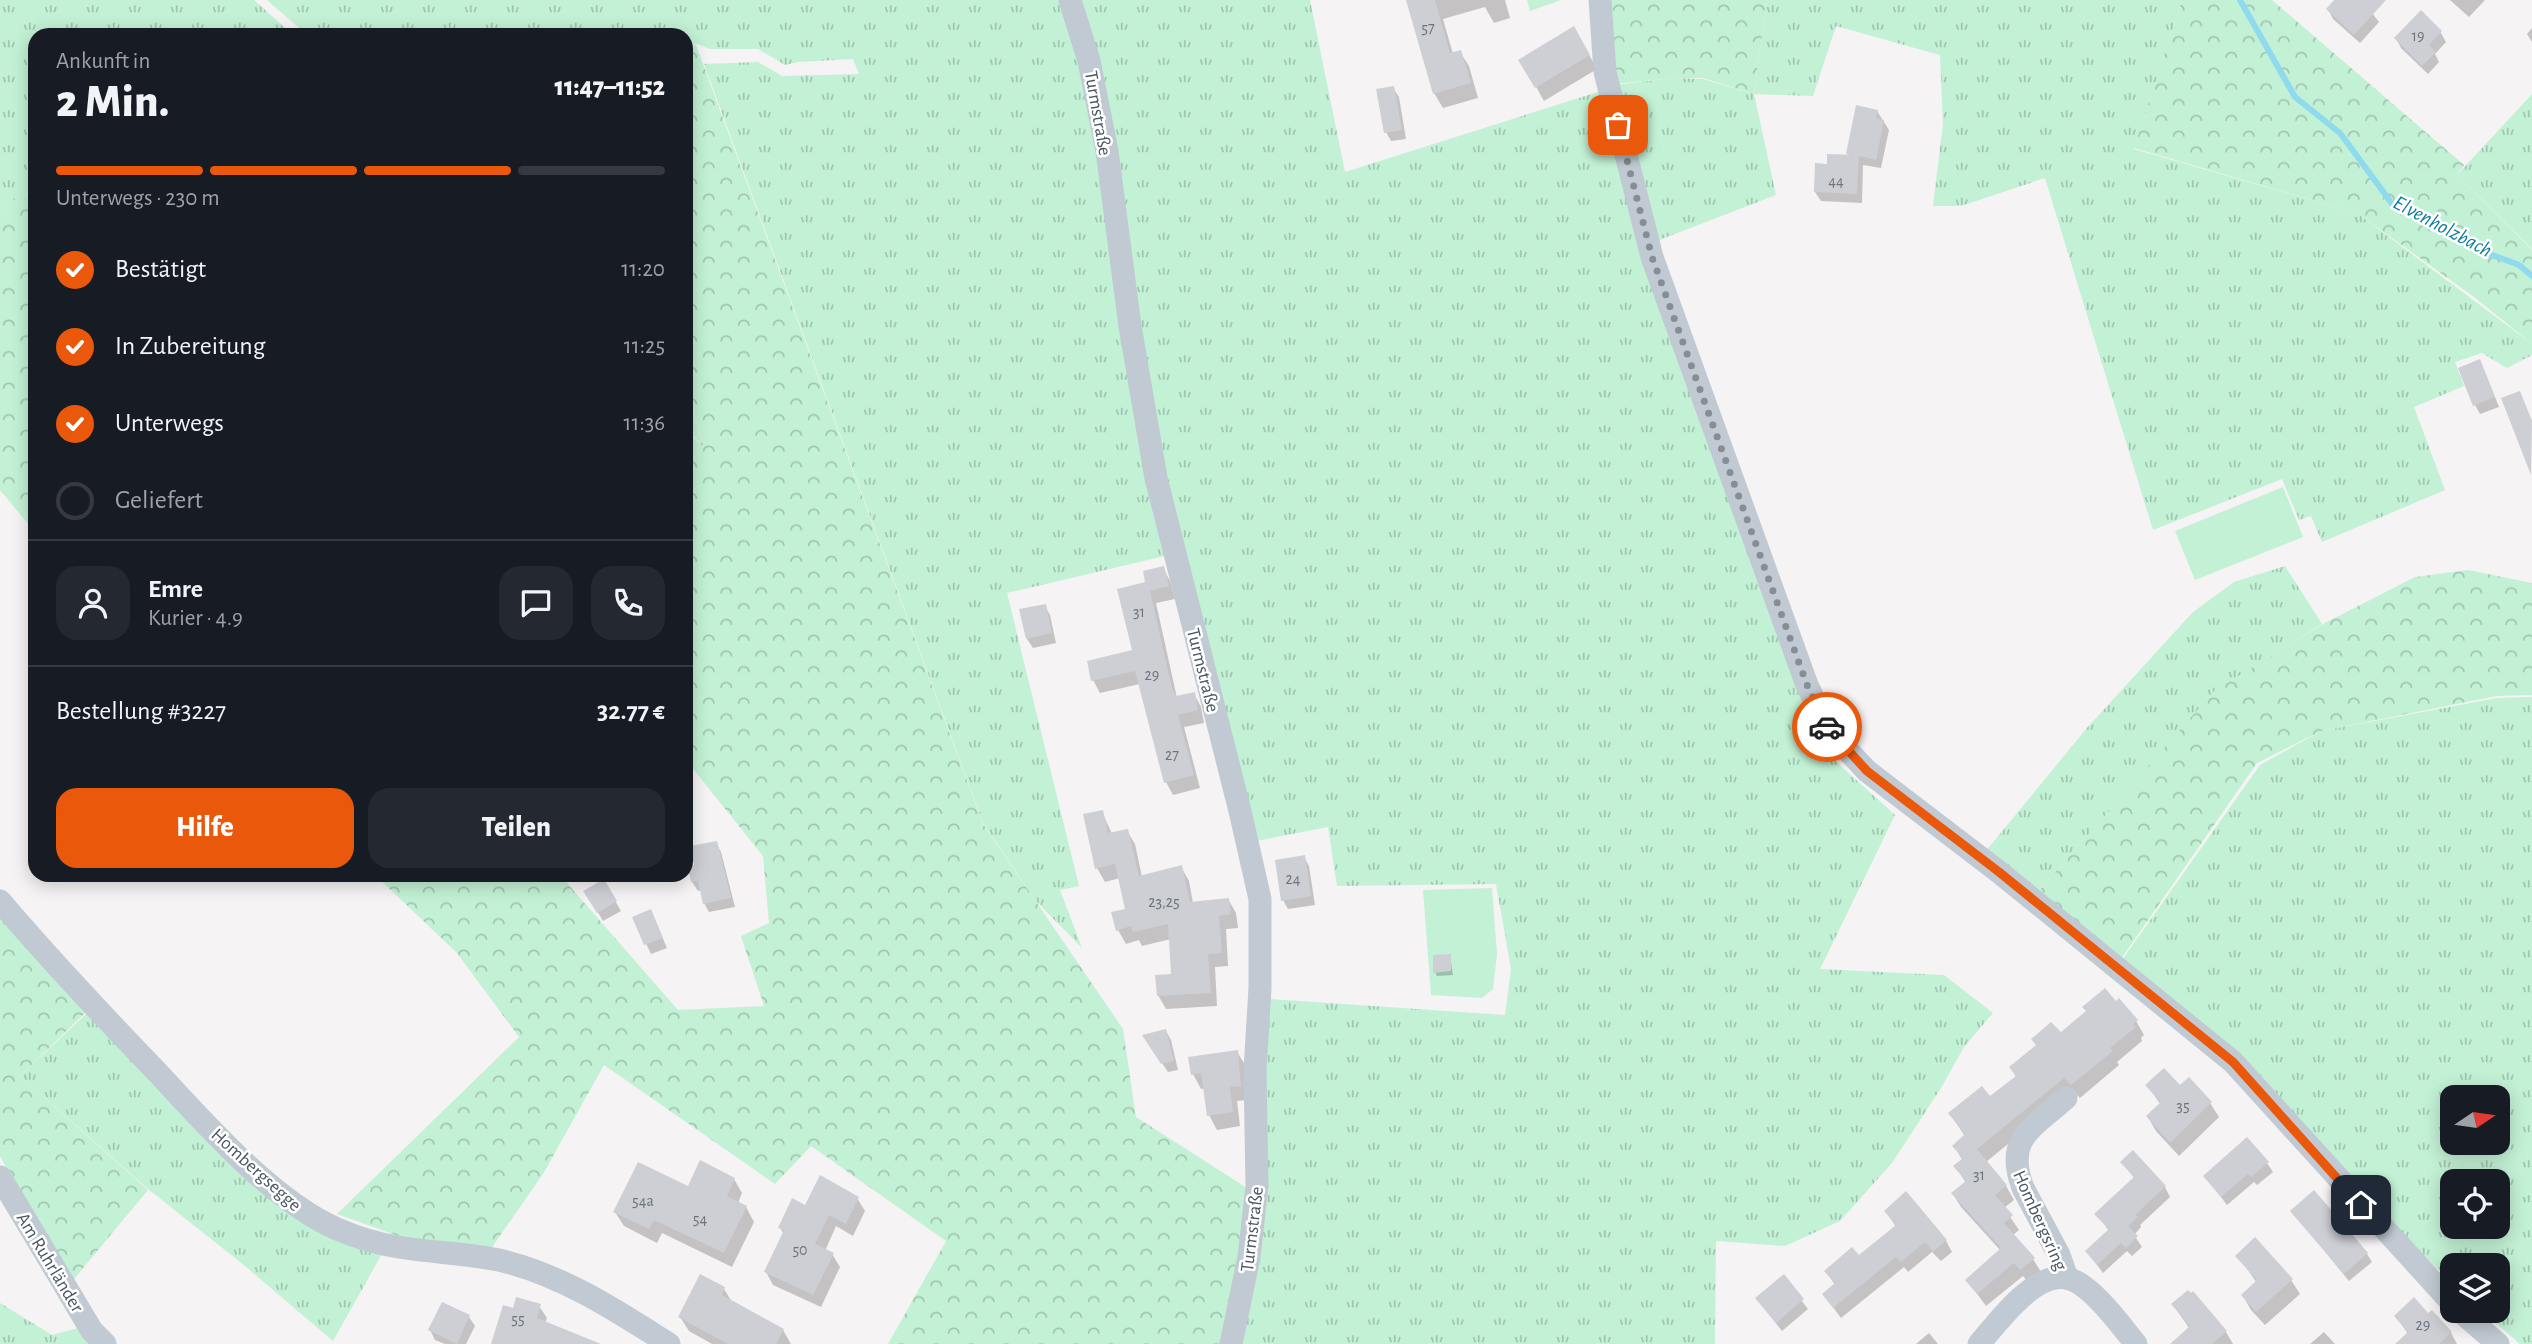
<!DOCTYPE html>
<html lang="de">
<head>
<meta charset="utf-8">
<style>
	:root { --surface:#171b24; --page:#242831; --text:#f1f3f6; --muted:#9ea1a6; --line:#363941; --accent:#ea580c }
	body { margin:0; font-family:"Alegreya Sans",sans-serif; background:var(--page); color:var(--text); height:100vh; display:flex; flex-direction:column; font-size:26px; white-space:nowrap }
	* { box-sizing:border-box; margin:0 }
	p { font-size:23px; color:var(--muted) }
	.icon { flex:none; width:38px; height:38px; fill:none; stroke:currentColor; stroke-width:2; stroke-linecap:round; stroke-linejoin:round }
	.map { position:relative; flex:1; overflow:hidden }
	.sheet { position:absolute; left:28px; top:28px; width:665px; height:854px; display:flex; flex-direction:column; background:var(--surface); border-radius:21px; box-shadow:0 4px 18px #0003 }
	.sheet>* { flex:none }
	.needle { width:46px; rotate:77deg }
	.fabs { position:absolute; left:2440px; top:1085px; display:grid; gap:14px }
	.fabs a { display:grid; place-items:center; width:70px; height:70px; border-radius:14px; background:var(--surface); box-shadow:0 4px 18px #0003; font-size:35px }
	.pin { position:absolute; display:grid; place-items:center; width:60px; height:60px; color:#fff; margin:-30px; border-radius:14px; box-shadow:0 4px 10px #0006 }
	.courier { position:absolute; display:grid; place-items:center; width:70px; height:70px; margin:-35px; border:5px solid #ea580c; border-radius:50%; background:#fff; color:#222; box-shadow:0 2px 9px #0007 }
	.summary em { font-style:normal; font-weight:800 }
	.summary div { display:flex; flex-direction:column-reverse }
	.summary { display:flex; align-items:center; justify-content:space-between; height:119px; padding:0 28px }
	h1 { font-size:46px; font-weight:800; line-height:52px }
	.bar { display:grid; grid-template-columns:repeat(4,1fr); gap:10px 7px; align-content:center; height:84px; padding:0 28px }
	.bar i { height:9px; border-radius:5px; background:var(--line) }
	.bar .current { background:var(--accent) }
	.bar p { grid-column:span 4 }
	.line { display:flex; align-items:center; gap:18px; padding:0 28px; border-top:2px solid var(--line) }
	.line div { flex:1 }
	.round { display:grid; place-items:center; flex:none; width:74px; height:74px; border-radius:21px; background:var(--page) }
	ol { padding:0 28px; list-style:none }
	li { display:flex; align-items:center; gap:21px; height:77px }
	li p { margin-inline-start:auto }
	li .icon { padding:7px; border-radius:50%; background:var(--accent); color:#fff; stroke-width:4 }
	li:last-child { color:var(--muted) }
	li i { width:38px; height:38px; border:4px solid var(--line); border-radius:50% }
	.action { display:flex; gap:14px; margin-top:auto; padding:14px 28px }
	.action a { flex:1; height:80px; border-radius:21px; background:var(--accent); color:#fff; font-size:28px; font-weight:800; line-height:80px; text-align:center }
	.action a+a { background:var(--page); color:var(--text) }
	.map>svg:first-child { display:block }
</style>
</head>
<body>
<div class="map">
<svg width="2532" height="1344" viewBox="0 0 2532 1344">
	<defs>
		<pattern id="grass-tufts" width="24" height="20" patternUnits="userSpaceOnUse" patternTransform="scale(1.75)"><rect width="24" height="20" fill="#c3f1d5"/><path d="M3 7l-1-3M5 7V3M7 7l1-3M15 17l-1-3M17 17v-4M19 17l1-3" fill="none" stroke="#a0c6b0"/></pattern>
		<pattern id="forest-crowns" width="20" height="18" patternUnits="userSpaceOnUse" patternTransform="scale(1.75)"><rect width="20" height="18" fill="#c3f1d5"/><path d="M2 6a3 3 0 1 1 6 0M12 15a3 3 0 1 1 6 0" fill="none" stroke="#a0c6b0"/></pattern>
	</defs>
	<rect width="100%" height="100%" fill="#f5f3f3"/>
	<g fill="url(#grass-tufts)" fill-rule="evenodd">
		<polygon points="0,0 254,0 293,35 35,35 35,211 19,194 0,211"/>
		<polygon points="267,0 1067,0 1075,25 1169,555 1007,593 1079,886 1060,890 1082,948 1035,900 983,823 704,64 758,62 782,76 859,74 853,59 798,62 785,65 758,49 710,49 697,44 686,44 686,35 307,35"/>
		<polygon points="1076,0 1310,0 1345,172 1601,91 1757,572 1824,751 1895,815 1820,969 1944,975 1993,1013 1964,1047 1941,1088 1892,1163 1840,1221 1785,1246 1716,1241 1715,1344 1236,1344 1270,999 1505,1015 1511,969 1496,884 1337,886 1328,827 1256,841 1163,467"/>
		<polygon points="1527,0 1561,0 1530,11"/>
		<polygon points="1767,0 2182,0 2134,149 2357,213 2532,344 2532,355 2507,368 2482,353 2455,362 2464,386 2414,407 2445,490 2322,542 2311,516 2299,520 2282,479 2153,530 2045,178 1961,206 1933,206 1943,124 1940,55 1836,26 1813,96 1754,94 1776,195 1654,242 1614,85 1674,78 1703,79 1754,94"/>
		<polygon points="2532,94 2532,249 2457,175"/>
		<polygon points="686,386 704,448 686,427"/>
		<polygon points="2285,566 2322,624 2214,692 2038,892 1986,851 2086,729 2193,612 2234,582"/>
		<path d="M2532 697V1344H2520L2482 1311H2497V1265H2452V1283L2122 960 2260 765 2321 731 2497 698ZM2452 1097H2497V1143H2452ZM2452 1181H2497V1227H2452Z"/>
		<polygon points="87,1013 206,1133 383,1252 333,1341 245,1266 148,1189 20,1076"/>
		<polygon points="0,1303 52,1335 78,1328 91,1344 0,1344"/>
	</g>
	<g fill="url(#forest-crowns)">
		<polygon points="1605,0 1767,0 1754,94 1703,78 1674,78 1615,84"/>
		<polygon points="2182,0 2272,0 2464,165 2457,175 2532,250 2532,344 2474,297 2357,213 2134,148"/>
		<polygon points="686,44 696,45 983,824 1123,1029 1136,1117 1250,1190 1224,1344 888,1344 946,1241 811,1146 775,1184 604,1065 543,1174 490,1250 415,1242 337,1214 519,1037 457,953 375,875 560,875 678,1010 764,1006 741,936 769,923 763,856 686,760 686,429 704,448 686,385"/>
		<polygon points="19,194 35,211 35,532 0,490 0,211"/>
		<polygon points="2468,570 2532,583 2532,695 2497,696 2321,731 2257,763 2121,959 2038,892 2214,691 2323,624 2415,577"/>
		<polygon points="0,912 86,1012 20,1076 148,1190 69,1285 0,1156"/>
	</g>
	<g fill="#c3f1d5">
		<polygon points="2283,487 2303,537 2195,580 2175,531"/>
		<polygon points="1492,888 1497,954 1493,989 1482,998 1431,995 1423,890"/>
	</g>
	<g fill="#0003">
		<polygon points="1408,0 1505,0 1510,18 1494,23 1485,7 1443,19 1453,54 1460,52 1469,66 1478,98 1443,108 1434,93"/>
		<polygon points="2336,0 2362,0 2379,22 2360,43 2333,19 2328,9"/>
		<polygon points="2450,0 2485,0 2469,17"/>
		<polygon points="2421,12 2441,33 2446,42 2435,54 2439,62 2428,74 2401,48 2396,38"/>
		<polygon points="2532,28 2532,42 2527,34"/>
		<polygon points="1588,53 1597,69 1544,101 1521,60"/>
		<polygon points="1393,88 1399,97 1406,139 1391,141 1386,132"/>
		<polygon points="1877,111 1889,130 1881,168 1863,165 1862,203 1821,201 1815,192 1828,166 1850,157 1848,153"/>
		<polygon points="2484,370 2499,407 2480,414 2475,405"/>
		<polygon points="1163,568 1170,581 1175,599 1156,603 1177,698 1194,694 1201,707 1204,723 1184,727 1200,788 1173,795 1166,782 1140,684 1100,693 1093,680 1134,652 1148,583"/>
		<polygon points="1045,606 1050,615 1056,643 1033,648 1027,639"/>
		<polygon points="1102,812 1112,834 1127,831 1135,844 1142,877 1181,867 1189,881 1193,903 1228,899 1236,913 1238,928 1226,929 1228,966 1215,967 1217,1006 1166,1009 1158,995 1173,975 1171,939 1142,946 1139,940 1126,944 1118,930 1127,910 1120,878 1105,882 1097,868"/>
		<polygon points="716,843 721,852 735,907 709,912 704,903 701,890 698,891 692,882 696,867"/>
		<polygon points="1304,857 1309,866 1315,905 1288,909 1283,900"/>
		<polygon points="604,881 621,911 603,921 586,892"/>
		<polygon points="651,911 667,948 651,954 634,918"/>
		<polygon points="1450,956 1453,975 1437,976 1435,972"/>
		<polygon points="2136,1021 2144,1035 2141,1038 2142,1041 2117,1062 2119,1065 2080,1098 2073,1091 1986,1162 2006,1186 2014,1200 2004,1208 2019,1230 2013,1235 2033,1259 2041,1272 2029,1283 2023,1276 1986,1306 1967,1280 2001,1251 1961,1207 1953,1194 1966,1183 1956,1167 1963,1161 1954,1146 1965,1136 1950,1114 1990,1098 2016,1077 2011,1067 2061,1035"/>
		<polygon points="1166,1031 1171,1040 1178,1070 1168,1072 1150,1045"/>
		<polygon points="1237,1052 1246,1066 1248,1100 1237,1101 1240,1126 1217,1130 1209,1115 1205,1088 1201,1089 1193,1074"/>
		<polygon points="2147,1085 2180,1088 2210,1103 2219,1117 2179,1156 2156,1131 2148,1117 2161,1105"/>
		<polygon points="2132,1152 2165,1187 2170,1197 2140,1225 2141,1227 2134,1235 2142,1247 2132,1256 2127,1251 2103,1273 2087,1251 2109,1231 2097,1214 2135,1179 2122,1162"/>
		<polygon points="2267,1163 2273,1172 2257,1185 2254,1182 2227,1205 2205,1176"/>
		<polygon points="734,1179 742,1193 738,1203 746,1207 754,1222 732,1267 662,1233 657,1243 624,1226 615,1212 689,1188"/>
		<polygon points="857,1198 865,1211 853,1236 836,1226 825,1251 832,1254 840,1267 821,1307 773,1285 766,1272 784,1234 780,1228 806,1207"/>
		<polygon points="1886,1211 1946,1241 1952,1252 1941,1261 1932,1252 1908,1272 1904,1267 1841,1318 1824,1295 1835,1285 1826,1271 1859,1258 1896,1227"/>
		<polygon points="2292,1211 2367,1254 2372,1262 2349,1281"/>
		<polygon points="2238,1256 2291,1280 2300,1294 2265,1325 2251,1310 2243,1296 2257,1283"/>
		<polygon points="1784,1277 1808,1309 1782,1331 1757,1299"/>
		<polygon points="724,1289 732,1302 783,1330 791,1344 712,1344 689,1331 680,1317"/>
		<polygon points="442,1304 469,1317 475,1326 466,1344 445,1344 435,1340 430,1330"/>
		<polygon points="2173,1305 2226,1332 2233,1344 2173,1344 2190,1329"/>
		<polygon points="539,1306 547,1318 545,1323 595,1344 494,1344 514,1310"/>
		<polygon points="2396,1316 2451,1333 2457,1344 2398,1344 2408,1334"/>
		<polygon points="2324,1332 2335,1344 2310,1344"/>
		<polygon points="1929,1333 1938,1344 1916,1344"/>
	</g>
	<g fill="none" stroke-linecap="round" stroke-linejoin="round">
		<polyline stroke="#90daee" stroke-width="6" points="2240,0 2295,97 2340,133 2393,205 2484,252 2519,265 2532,276"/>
	</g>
	<g fill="#cdcfd5">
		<polygon points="1406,0 1435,0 1450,53 1461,50 1471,83 1433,94"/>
		<polygon points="2334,0 2386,0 2354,35 2326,9"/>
		<polygon points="2421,10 2442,31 2429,45 2436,52 2422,66 2394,38"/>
		<polygon points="1574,26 1590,55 1535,88 1518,60"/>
		<polygon points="1394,86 1402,130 1384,133 1376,89"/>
		<polygon points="1856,105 1878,110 1876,118 1884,120 1876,160 1859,156 1857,194 1814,192 1815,163 1827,164 1827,154 1856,155 1846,154"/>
		<polygon points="2480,359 2495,397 2473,406 2458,368"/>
		<polygon points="2520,391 2532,421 2531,475 2501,398"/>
		<polygon points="1164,566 1169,586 1150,591 1172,688 1176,696 1195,692 1198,710 1178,715 1194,775 1164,783 1135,671 1091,681 1087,661 1132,650 1117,589 1145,582 1143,571"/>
		<polygon points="1046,604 1052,633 1026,639 1019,609"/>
		<polygon points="1103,810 1108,833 1128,829 1139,876 1182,865 1190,902 1229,898 1231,914 1219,916 1222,953 1208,954 1211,993 1157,996 1155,975 1171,974 1168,924 1133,932 1131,926 1116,931 1111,912 1125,909 1115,864 1095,869 1083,814"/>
		<polygon points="717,841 731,898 703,904 698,881 691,882 688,867 694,865 690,846"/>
		<polygon points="1305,855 1311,896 1281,901 1275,860"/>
		<polygon points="604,879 617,901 597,913 583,891"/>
		<polygon points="651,909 663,938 644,945 632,917"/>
		<polygon points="1451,954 1451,971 1433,973 1433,955"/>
		<polygon points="2105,988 2116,1001 2119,998 2138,1020 2133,1024 2136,1027 2110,1048 2113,1051 2071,1085 2064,1078 1977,1149 2007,1185 1995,1195 2013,1215 2004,1223 2035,1258 2020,1270 2014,1263 1977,1294 1965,1280 2001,1248 1951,1193 1966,1181 1953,1166 1963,1158 1952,1146 1965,1134 1948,1113 1982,1086 1990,1096 2016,1076 2009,1067 2036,1045 2031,1039 2051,1022 2061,1032 2086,1011 2082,1007"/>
		<polygon points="1166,1029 1174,1061 1161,1064 1142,1035"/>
		<polygon points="1238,1050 1241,1086 1230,1087 1233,1112 1207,1116 1201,1073 1191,1075 1188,1057"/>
		<polygon points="2164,1068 2180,1085 2189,1077 2212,1102 2170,1143 2146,1116 2161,1102 2145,1085"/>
		<polygon points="2247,1137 2269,1162 2251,1177 2248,1174 2221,1197 2203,1176"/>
		<polygon points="2133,1150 2166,1186 2135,1215 2138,1217 2128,1226 2138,1236 2126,1248 2121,1243 2097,1265 2085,1251 2109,1229 2094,1214 2134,1177 2120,1162"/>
		<polygon points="700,1160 735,1178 727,1196 747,1206 724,1253 654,1220 649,1229 613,1212 638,1162 688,1186"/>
		<polygon points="820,1175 859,1197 846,1224 829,1215 815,1244 834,1253 813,1295 764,1272 784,1230 778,1228 792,1198 805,1205"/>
		<polygon points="2314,1190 2368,1253 2344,1274 2290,1211"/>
		<polygon points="1906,1191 1947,1240 1933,1252 1925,1242 1901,1262 1896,1257 1833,1308 1822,1294 1835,1283 1824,1271 1852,1247 1859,1255 1896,1225 1884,1211"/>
		<polygon points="2255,1237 2293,1279 2256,1312 2241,1295 2257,1280 2235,1256"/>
		<polygon points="700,1274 725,1287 722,1295 784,1329 776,1344 728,1344 678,1317"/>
		<polygon points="1784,1274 1804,1299 1776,1323 1755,1298"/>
		<polygon points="2188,1290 2191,1293 2193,1291 2227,1331 2212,1344 2170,1344 2190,1326 2171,1304"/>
		<polygon points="516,1297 541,1304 537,1318 601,1344 491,1344 503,1305 513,1308"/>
		<polygon points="2414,1297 2428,1313 2432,1310 2452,1332 2439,1344 2395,1344 2408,1332 2394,1316"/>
		<polygon points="442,1302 470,1315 457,1344 428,1330"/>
	</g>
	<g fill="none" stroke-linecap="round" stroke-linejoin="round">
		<g stroke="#c1cad2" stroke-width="23">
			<polyline points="1070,0 1089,61 1107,151 1130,326 1156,478 1240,811 1260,899 1260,988 1255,1070 1257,1186 1249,1257 1231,1344"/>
			<polyline points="1600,0 1605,72 1652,257 1807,685 1830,732 1867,771 1999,872 2233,1062 2452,1303"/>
			<path d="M0 901C50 960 104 1017 158 1073 205 1124 274 1202 337 1229 356 1237 378 1244 398 1247 433 1253 469 1253 503 1261 564 1276 617 1311 669 1344"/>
			<path d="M2066 1098C2033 1128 2004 1138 2023 1188L2059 1255 2067 1278"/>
			<polyline points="0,1177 92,1331 105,1344"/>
			<polyline points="2460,1311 2498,1344"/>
			<path d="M1979 1344C1998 1322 2034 1272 2066 1278 2090 1282 2121 1326 2136 1344"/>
		</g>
	</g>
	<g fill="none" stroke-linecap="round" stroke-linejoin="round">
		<polyline stroke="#868d94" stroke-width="7" stroke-dasharray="0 12.6" points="1618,125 1652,257 1807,685 1827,727"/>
		<polyline stroke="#ea580c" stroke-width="9" points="1827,727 1867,771 1999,872 2233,1062 2361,1205"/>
	</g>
	<g text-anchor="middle" stroke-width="5" stroke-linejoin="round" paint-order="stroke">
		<g font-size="16" fill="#6b747e">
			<text x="1428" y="33">57</text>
			<text x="2418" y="41">19</text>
			<text x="1836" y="186">44</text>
			<text x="1139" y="617">31</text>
			<text x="1152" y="680">29</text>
			<text x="1172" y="760">27</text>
			<text x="1293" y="884">24</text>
			<text x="1164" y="907">23,25</text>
			<text x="2183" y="1111">35</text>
			<text x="1979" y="1180">31</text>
			<text x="643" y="1206">54a</text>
			<text x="700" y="1224">54</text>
			<text x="800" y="1255">50</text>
			<text x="518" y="1324">55</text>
			<text x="2423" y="1330">29</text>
		</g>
		<g font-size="19" fill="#4a5661" stroke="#fff">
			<text transform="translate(1099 113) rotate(80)" y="7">Turmstraße</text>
			<text transform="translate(1204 670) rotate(76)" y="7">Turmstraße</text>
			<text transform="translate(257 1169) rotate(42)" y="7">Hombergsegge</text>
			<text transform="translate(2041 1220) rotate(66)" y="7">Hombergsring</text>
			<text transform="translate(1251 1229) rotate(-83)" y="7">Turmstraße</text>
			<text transform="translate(51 1262) rotate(59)" y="7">Am Ruhrländer</text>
		</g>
		<g font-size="21" font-style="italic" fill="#0c7c9b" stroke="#fff">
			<text transform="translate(2443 226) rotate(28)" y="7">Elvenholzbach</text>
		</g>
	</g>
</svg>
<div class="fabs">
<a><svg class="needle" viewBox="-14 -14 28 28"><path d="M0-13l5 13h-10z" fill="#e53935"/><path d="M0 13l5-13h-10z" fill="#9ea1a6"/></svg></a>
<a><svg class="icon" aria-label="locate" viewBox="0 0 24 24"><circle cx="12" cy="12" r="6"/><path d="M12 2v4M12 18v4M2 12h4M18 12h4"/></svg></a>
<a><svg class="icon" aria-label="layers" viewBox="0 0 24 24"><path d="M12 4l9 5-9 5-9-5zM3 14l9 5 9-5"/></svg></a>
</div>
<div class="pin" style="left:1618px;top:125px;background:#ea580c"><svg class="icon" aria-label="bag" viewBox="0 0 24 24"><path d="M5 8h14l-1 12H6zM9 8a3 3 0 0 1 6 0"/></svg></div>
<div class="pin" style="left:2361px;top:1205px;background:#1f2937"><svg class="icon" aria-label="home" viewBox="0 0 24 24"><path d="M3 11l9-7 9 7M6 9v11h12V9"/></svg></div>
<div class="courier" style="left:1827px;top:727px"><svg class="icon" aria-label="car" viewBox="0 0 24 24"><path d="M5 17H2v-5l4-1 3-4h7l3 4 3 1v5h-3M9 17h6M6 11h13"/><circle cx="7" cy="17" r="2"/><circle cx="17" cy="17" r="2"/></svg></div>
<section class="sheet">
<div class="summary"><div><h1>2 Min.</h1><p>Ankunft in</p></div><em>11:47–11:52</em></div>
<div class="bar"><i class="current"></i><i class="current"></i><i class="current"></i><i></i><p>Unterwegs · 230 m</p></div>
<ol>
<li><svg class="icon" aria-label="check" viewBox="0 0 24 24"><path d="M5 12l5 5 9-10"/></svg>Bestätigt<p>11:20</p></li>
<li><svg class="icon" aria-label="check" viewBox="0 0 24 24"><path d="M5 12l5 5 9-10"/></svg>In Zubereitung<p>11:25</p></li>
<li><svg class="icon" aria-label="check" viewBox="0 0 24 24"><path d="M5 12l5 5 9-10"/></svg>Unterwegs<p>11:36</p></li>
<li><i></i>Geliefert</li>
</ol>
<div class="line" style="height:126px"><a class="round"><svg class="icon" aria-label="person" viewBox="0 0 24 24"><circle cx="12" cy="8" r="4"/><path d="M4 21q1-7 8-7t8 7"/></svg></a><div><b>Emre</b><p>Kurier · 4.9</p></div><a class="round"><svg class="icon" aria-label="chat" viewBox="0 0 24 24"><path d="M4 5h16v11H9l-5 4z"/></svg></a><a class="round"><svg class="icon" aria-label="phone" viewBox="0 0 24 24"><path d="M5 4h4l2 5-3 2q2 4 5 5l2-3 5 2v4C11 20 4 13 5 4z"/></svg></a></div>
<div class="line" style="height:91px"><div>Bestellung #3227</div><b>32.77 €</b></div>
<div class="action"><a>Hilfe</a><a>Teilen</a></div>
</section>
</div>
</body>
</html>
